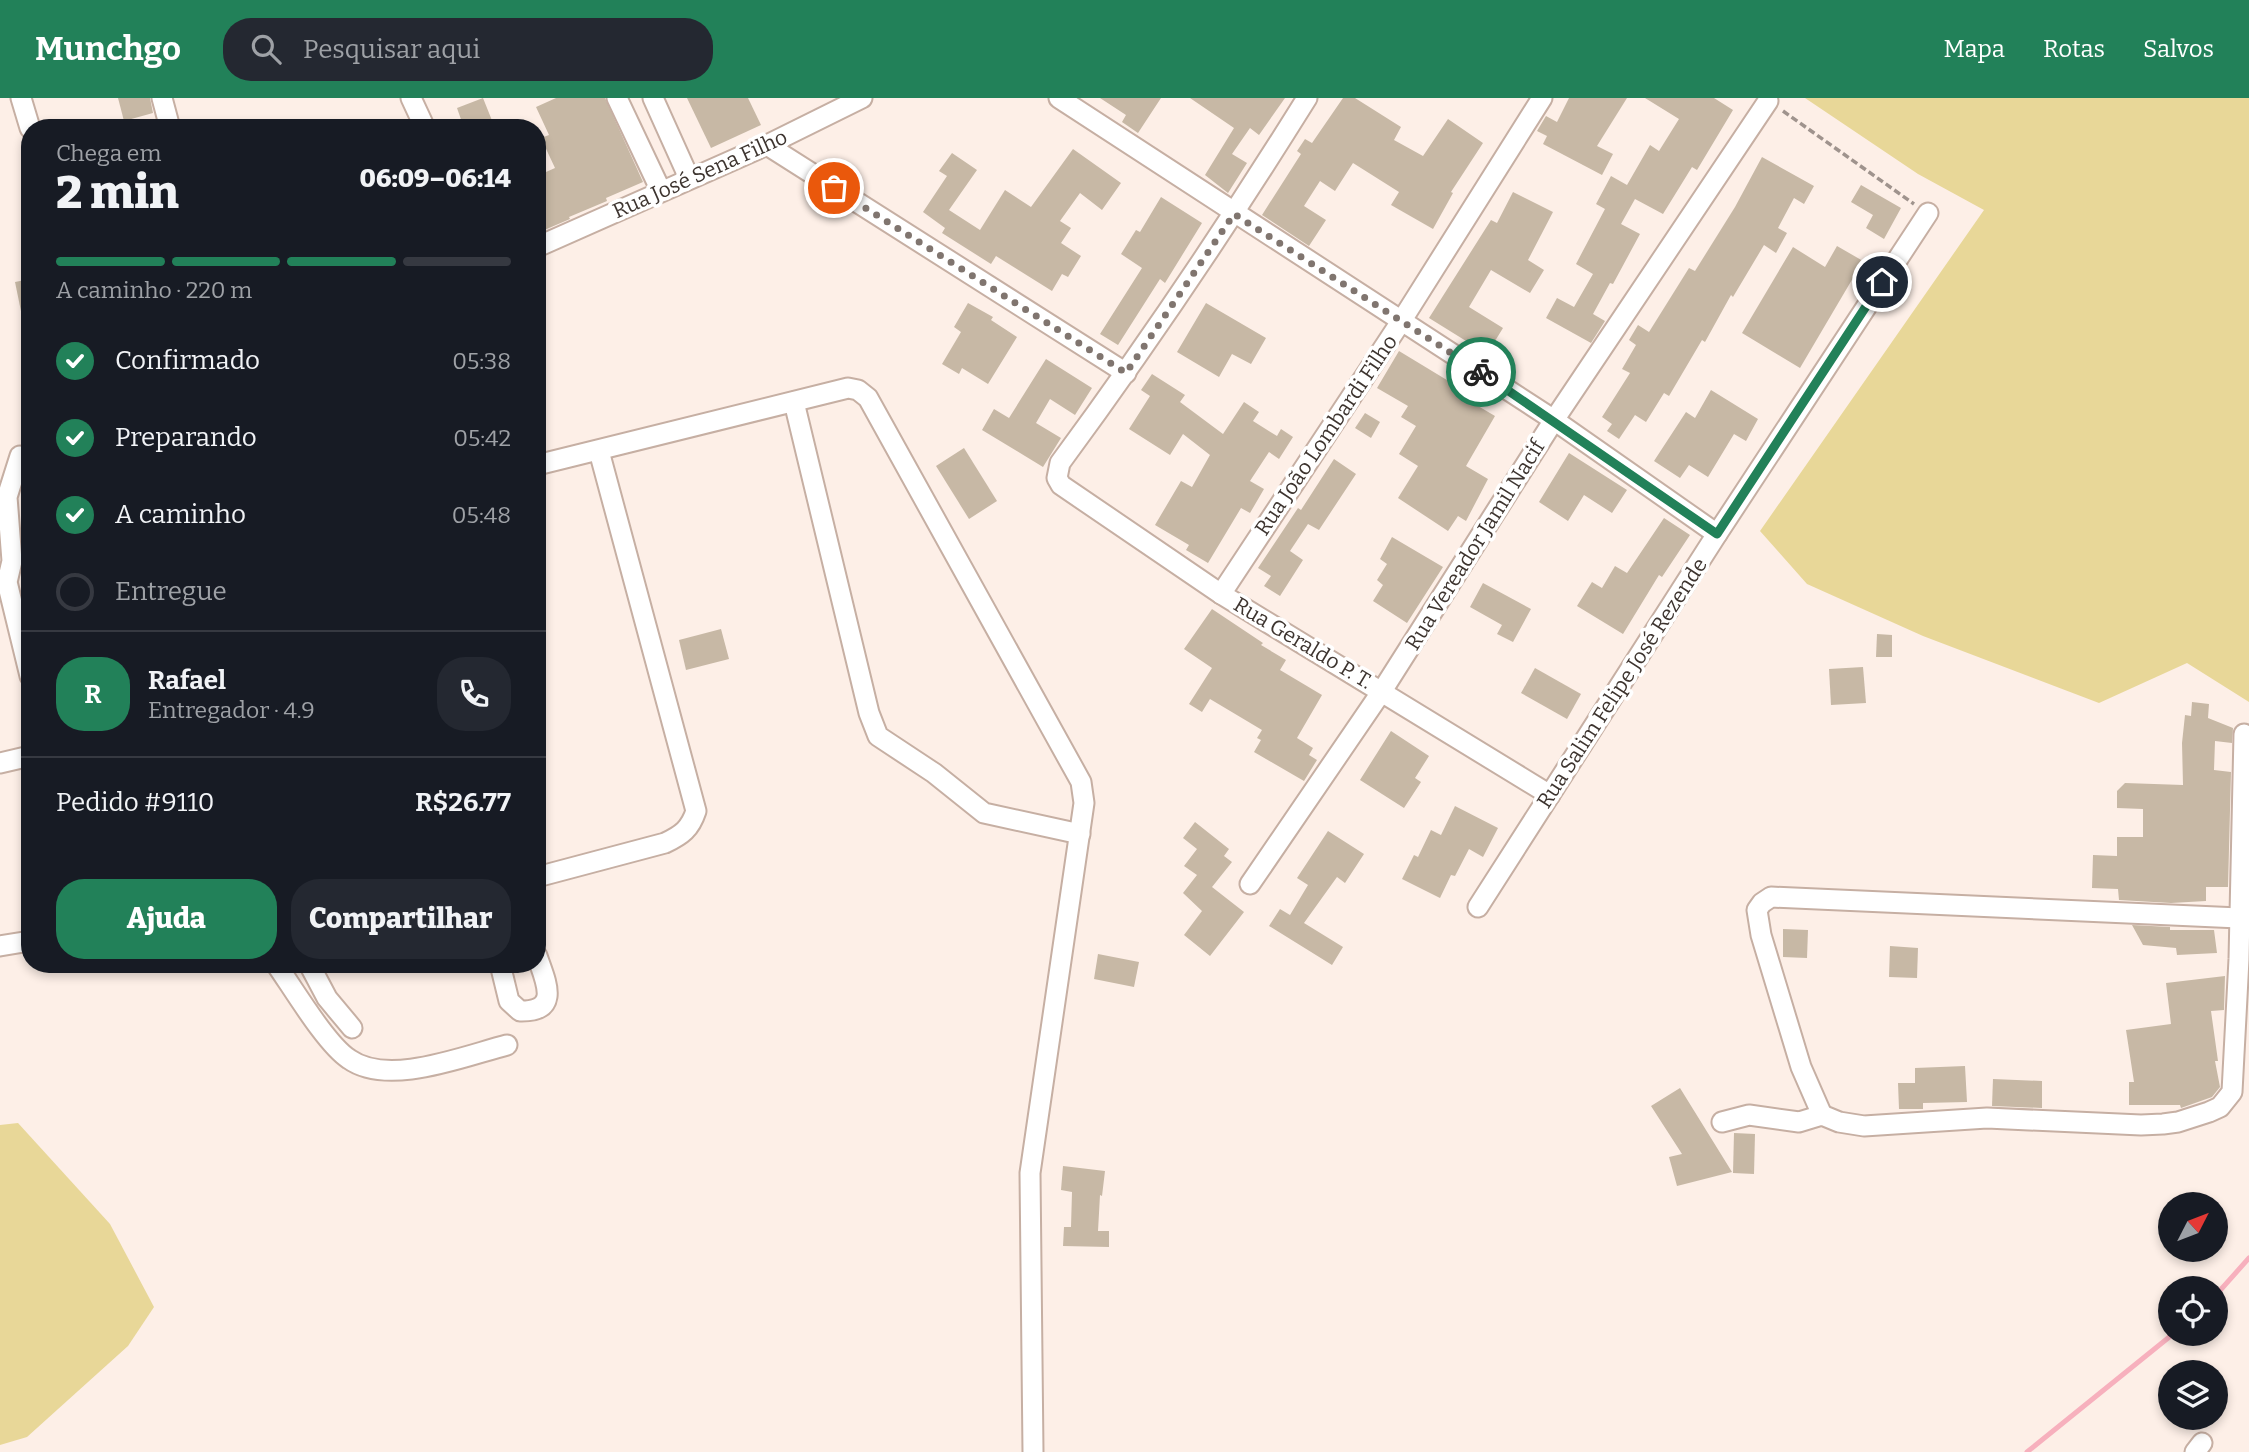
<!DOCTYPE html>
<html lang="pt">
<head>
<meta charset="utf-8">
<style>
	:root { --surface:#171b24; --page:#242831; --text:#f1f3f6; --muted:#9ea1a6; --line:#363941; --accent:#228159 }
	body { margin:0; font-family:Bitter,serif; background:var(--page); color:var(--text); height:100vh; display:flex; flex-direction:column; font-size:26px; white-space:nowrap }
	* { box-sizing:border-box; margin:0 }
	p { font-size:23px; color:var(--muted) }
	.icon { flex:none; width:38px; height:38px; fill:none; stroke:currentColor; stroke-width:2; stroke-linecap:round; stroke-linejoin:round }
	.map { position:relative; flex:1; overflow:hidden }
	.details { position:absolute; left:21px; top:21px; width:525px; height:854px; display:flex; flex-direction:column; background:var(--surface); border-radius:28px; box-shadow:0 4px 10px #0003 }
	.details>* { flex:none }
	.needle { width:46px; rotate:48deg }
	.controls { position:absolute; left:2158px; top:1094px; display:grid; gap:14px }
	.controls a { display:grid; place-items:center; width:70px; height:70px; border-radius:50%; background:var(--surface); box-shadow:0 4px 10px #0003; font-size:35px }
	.pin { position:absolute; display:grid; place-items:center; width:60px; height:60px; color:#fff; margin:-30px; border:4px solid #fff; border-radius:50%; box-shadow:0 2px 7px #0007 }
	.courier { position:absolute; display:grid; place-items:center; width:70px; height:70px; margin:-35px; border:5px solid #228159; border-radius:50%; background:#fff; color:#222; box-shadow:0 2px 9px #0007 }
	.head em { font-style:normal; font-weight:800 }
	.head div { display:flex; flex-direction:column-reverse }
	.head { display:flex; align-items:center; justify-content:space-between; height:119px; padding:0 35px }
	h1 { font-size:46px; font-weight:800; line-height:52px }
	.bar { display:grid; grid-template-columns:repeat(4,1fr); gap:10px 7px; align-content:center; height:84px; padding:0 35px }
	.bar i { height:9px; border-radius:5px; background:var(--line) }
	.bar .current { background:var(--accent) }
	.bar p { grid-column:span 4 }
	.line { display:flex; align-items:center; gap:18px; padding:0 35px; border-top:2px solid var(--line) }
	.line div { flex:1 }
	.round { display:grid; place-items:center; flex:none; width:74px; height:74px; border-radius:28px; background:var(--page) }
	ol { padding:0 35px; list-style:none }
	li { display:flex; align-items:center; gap:21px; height:77px }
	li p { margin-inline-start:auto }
	li .icon { padding:7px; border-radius:50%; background:var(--accent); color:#fff; stroke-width:4 }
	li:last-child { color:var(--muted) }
	li i { width:38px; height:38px; border:4px solid var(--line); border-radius:50% }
	.action { display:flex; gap:14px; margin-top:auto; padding:14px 35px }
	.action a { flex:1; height:80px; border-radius:28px; background:var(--accent); color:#fff; font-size:28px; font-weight:800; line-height:80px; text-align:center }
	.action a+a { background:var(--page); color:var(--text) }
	header { display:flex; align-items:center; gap:42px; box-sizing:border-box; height:98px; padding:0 35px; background:var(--accent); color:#fff }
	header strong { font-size:33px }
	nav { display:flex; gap:38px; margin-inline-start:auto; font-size:24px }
	.search { width:490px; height:63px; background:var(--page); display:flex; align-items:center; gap:18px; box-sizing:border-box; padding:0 24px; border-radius:28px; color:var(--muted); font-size:26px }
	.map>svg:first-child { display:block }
</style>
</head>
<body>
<header>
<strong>Munchgo</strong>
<div class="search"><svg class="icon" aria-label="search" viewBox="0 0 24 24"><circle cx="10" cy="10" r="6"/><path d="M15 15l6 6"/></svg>Pesquisar aqui</div>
<nav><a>Mapa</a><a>Rotas</a><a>Salvos</a></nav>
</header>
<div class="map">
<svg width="2249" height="1354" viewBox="0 0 2249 1354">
	<rect width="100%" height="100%" fill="#fdefe7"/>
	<g fill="#e8d798">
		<polygon points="1805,0 2249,0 2249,604 2187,565 2099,605 1923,538 1807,486 1760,433 1984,112 1918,76"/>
		<polygon points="18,1025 110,1126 154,1209 128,1248 27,1339 0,1347 0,1027"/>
	</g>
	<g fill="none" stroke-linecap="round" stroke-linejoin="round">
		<g stroke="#f7b0bd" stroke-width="5">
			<polyline points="2216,1197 2249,1160"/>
			<polyline points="2027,1354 2173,1236"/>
		</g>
	</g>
	<g fill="#c7b8a5">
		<polygon points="118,0 150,0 153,15 124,23"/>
		<polygon points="483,0 495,30 464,30 457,10"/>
		<polygon points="556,0 605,0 643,84 606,100 607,103 569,119 570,121 542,133 537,123 537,78 555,70 541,40 549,37 536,9"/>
		<polygon points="687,0 748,0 761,27 711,50"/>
		<polygon points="1100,0 1161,0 1138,35 1122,24 1126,17"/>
		<polygon points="1190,0 1285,0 1259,37 1250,30 1232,56 1247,65 1228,95 1205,77 1234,30"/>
		<polygon points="1343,0 1355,0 1401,29 1394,42 1423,58 1448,21 1483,45 1451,94 1453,95 1433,131 1391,107 1399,94 1353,65 1335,93 1320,83 1304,108 1326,122 1309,148 1262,117 1301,56 1297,53 1305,41 1312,45"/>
		<polygon points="1569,0 1627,0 1597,48 1613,56 1602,77 1543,46 1547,38 1537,33 1546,18 1557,24"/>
		<polygon points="1645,0 1714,0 1733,12 1697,72 1692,69 1663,116 1635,101 1621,126 1640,136 1613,186 1610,185 1593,216 1605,223 1591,245 1546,220 1557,200 1574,209 1593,176 1576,166 1605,111 1596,106 1611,78 1627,87 1650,47 1659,53 1679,21"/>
		<polygon points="1073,51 1121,85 1102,112 1080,95 1060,123 1071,130 1061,145 1081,158 1068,179 1062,176 1052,193 996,158 991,166 942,135 945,130 923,114 947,78 939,73 952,55 977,72 949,112 980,132 1005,92 1031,109"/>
		<polygon points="1762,59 1814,88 1804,106 1794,100 1778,130 1787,135 1776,155 1764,147 1733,199 1731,197 1705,244 1702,242 1669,298 1664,295 1646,324 1635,317 1619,341 1607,333 1612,326 1602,319 1630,275 1622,271 1636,247 1629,242 1638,227 1649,234 1689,170 1695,173 1735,109"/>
		<polygon points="1861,87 1901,110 1884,141 1866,130 1873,117 1851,104"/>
		<polygon points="1513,94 1553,114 1528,162 1544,172 1530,195 1491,172 1469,209 1503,230 1487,256 1429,220 1491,122 1497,125"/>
		<polygon points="1161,99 1202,125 1165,185 1160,181 1118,247 1100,236 1142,170 1121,156 1136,132 1140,134"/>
		<polygon points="1837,148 1863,163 1800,270 1742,235 1793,149 1825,169"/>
		<polygon points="30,181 30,222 23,223 15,184"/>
		<polygon points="968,205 993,219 991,222 1017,239 988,286 962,270 959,276 942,266 961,234 954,229"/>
		<polygon points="1206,205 1266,240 1251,266 1232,256 1219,279 1177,254"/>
		<polygon points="1399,253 1465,293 1461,298 1495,318 1466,368 1488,381 1466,423 1458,418 1448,433 1398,400 1418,368 1399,356 1416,328 1401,319 1408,308 1377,290"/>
		<polygon points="1046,261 1092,290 1075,317 1050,301 1036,325 1061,340 1043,369 982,332 994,311 1009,320"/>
		<polygon points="1152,276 1185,297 1180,304 1223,336 1244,304 1259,314 1253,323 1277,338 1281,331 1293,339 1279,361 1269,354 1250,383 1264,391 1250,415 1241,410 1208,465 1186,452 1189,447 1155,427 1181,383 1192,389 1210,357 1183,336 1170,357 1129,331 1150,298 1141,292"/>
		<polygon points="1711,292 1758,321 1746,343 1734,336 1708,379 1689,367 1680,380 1654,363 1686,314 1695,320"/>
		<polygon points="1365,315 1380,324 1371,340 1355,330"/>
		<polygon points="964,350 997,403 969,421 936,368"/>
		<polygon points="1569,355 1627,392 1612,415 1584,397 1568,423 1539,404"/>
		<polygon points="1334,361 1356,376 1319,432 1308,426 1290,453 1303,462 1280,498 1264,488 1271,478 1258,470 1298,410 1301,412"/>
		<polygon points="1664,420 1690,437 1662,479 1659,477 1623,536 1577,508 1592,484 1602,490 1615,468 1627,475"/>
		<polygon points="1392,439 1443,469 1407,525 1373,503 1383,487 1377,482 1387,466 1380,461"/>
		<polygon points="1483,485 1531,511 1513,544 1497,536 1502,527 1470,509"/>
		<polygon points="1212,511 1263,545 1261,547 1286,562 1280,572 1322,597 1297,640 1313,650 1309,657 1317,662 1304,683 1254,654 1261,642 1257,640 1262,632 1210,601 1202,614 1189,606 1212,570 1184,551"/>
		<polygon points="721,531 729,561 686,572 679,542"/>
		<polygon points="1877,536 1892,537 1892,559 1876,559"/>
		<polygon points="1863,569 1866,605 1831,607 1829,571"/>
		<polygon points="1535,570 1581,596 1567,621 1521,595"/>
		<polygon points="2192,604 2209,606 2208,620 2233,630 2232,645 2215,643 2214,672 2231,674 2228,789 2206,789 2206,803 2171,805 2119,802 2118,791 2092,790 2093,757 2117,758 2117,739 2143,739 2143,711 2117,710 2117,693 2125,685 2183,687 2182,645 2185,617 2191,618"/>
		<polygon points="1391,633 1429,658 1415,680 1421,684 1404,710 1360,682"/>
		<polygon points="1455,708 1498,730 1483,759 1469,751 1455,778 1451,777 1440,800 1402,781 1414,757 1418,759 1431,732 1441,737"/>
		<polygon points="1195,724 1229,751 1224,758 1232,764 1212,789 1244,814 1210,858 1184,837 1202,813 1183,795 1197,777 1184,768 1197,751 1183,740"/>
		<polygon points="1328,733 1364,756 1345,785 1337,779 1304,825 1343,849 1332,867 1269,828 1280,811 1290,817 1308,787 1297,780"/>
		<polygon points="2132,827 2170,829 2170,832 2214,832 2217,855 2177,857 2176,850 2143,847"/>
		<polygon points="1783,831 1808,832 1807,860 1783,859"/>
		<polygon points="1890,848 1918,850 1917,880 1889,879"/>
		<polygon points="1098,856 1139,864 1134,889 1094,881"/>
		<polygon points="2225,878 2224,912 2211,913 2218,963 2215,963 2220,989 2212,999 2181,1010 2180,1007 2129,1007 2129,984 2134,984 2126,932 2171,926 2166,885"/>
		<polygon points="1965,968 1967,1004 1923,1005 1923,1011 1899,1011 1898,985 1915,985 1915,970"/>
		<polygon points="1993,981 2042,983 2042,1010 1992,1008"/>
		<polygon points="1680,990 1732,1074 1677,1088 1669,1059 1682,1056 1651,1008"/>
		<polygon points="1734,1035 1755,1036 1754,1076 1733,1075"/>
		<polygon points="1063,1068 1105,1073 1102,1098 1100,1097 1098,1133 1109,1133 1109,1149 1063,1148 1064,1129 1071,1129 1072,1094 1061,1092"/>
	</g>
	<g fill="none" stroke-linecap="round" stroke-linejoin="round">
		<g stroke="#c6afa3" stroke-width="23">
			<g id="street">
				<polyline points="21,0 30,30"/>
				<polyline points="162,0 170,30"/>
				<polyline points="411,0 425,30"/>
				<polyline points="617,0 661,93"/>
				<polyline points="653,0 689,80"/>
				<polyline points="1059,0 1554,322 1717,436"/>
				<path d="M1307 0C1229 125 1147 247 1060 365L1057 380 1061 387 1221 496 1550 697"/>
				<polyline points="767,47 1126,275"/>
				<polyline points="537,149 767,47 862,0"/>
				<polyline points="794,304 869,615 878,638 934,675 984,715 1080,736"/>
				<polyline points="20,358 7,399 12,463 7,484 30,578"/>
				<polyline points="537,367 848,290 858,292 868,300 1081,684 1084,705 1030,1075 1033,1354"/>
				<polyline points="1221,496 1402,222 1542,0"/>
				<polyline points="0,665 30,658"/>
				<path d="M537 779 665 745C682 737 690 731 696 713L599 353"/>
				<polyline points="1250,786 1382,593 1554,322 1768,3"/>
				<polyline points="1478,809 1717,436 1928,115"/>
				<polyline points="0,848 30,843"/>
				<path d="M276 866C293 890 326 946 349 961 388 989 464 958 507 947"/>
				<polyline points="309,866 327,900 352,930"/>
				<path d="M500 866 509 903 520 913C562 914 545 882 537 858"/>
				<polyline points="1822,1017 1801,969 1761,837 1757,812 1762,805 1771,799 2239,820"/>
				<polyline points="1722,1024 1749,1017 1799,1024 1822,1017 1839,1024 1864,1028 1987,1020 2141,1027 2163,1026 2178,1024 2209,1014 2220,1009 2232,994 2239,861 2244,636"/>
				<polyline points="2195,1354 2202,1345"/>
			</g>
		</g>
		<polyline stroke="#9f938d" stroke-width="3.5" stroke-dasharray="7 3.5" stroke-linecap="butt" points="1783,13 1914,106"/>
		<use href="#street" stroke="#fff" stroke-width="19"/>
	</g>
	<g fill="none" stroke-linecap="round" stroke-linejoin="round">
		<polyline stroke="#80756f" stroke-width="7" stroke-dasharray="0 12.6" points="834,90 1126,275 1234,116 1481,274"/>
		<polyline stroke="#228159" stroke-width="9" points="1481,274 1717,436 1882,184"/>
	</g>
	<g text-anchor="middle" stroke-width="7" stroke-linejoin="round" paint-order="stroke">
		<g font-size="21" fill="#3d342f" stroke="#fff">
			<text transform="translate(700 76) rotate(-24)" y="7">Rua José Sena Filho</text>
			<text transform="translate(1326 337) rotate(-56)" y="7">Rua João Lombardi Filho</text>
			<text transform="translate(1475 447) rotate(-58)" y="7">Rua Vereador Jamil Nacif</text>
			<text transform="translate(1303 545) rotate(31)" y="7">Rua Geraldo P. T.</text>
			<text transform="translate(1622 585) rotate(-57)" y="7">Rua Salim Felipe José Rezende</text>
		</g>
	</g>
</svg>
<div class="controls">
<a><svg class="needle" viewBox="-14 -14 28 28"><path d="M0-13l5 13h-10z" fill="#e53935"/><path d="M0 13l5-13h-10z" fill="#9ea1a6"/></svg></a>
<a><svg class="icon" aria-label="locate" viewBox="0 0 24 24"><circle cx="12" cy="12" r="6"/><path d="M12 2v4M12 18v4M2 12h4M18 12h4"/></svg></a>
<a><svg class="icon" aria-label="layers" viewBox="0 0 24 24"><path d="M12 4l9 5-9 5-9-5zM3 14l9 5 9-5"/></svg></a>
</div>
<div class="pin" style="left:834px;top:90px;background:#ea580c"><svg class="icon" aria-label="bag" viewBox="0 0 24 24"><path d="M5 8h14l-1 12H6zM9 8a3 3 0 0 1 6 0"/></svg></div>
<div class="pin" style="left:1882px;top:184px;background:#1f2937"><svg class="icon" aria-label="home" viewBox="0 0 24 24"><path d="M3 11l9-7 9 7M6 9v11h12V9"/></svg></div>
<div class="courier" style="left:1481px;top:274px"><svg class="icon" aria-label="bike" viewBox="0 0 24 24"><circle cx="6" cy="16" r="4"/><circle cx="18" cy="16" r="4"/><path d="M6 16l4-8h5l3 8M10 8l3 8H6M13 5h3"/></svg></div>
<section class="details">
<div class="head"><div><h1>2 min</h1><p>Chega em</p></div><em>06:09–06:14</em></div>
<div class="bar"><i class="current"></i><i class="current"></i><i class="current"></i><i></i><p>A caminho · 220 m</p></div>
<ol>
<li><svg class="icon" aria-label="check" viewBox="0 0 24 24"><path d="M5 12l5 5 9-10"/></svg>Confirmado<p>05:38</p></li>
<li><svg class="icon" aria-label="check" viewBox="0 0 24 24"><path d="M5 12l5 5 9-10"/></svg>Preparando<p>05:42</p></li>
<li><svg class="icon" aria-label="check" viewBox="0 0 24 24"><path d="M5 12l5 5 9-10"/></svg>A caminho<p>05:48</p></li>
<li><i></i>Entregue</li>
</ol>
<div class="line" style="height:126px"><b class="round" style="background:var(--accent);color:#fff">R</b><div><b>Rafael</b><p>Entregador · 4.9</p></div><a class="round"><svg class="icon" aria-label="phone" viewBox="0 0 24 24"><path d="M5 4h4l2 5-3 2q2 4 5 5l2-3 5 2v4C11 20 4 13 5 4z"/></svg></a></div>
<div class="line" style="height:91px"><div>Pedido #9110</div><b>R$26.77</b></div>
<div class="action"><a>Ajuda</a><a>Compartilhar</a></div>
</section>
</div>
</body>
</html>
